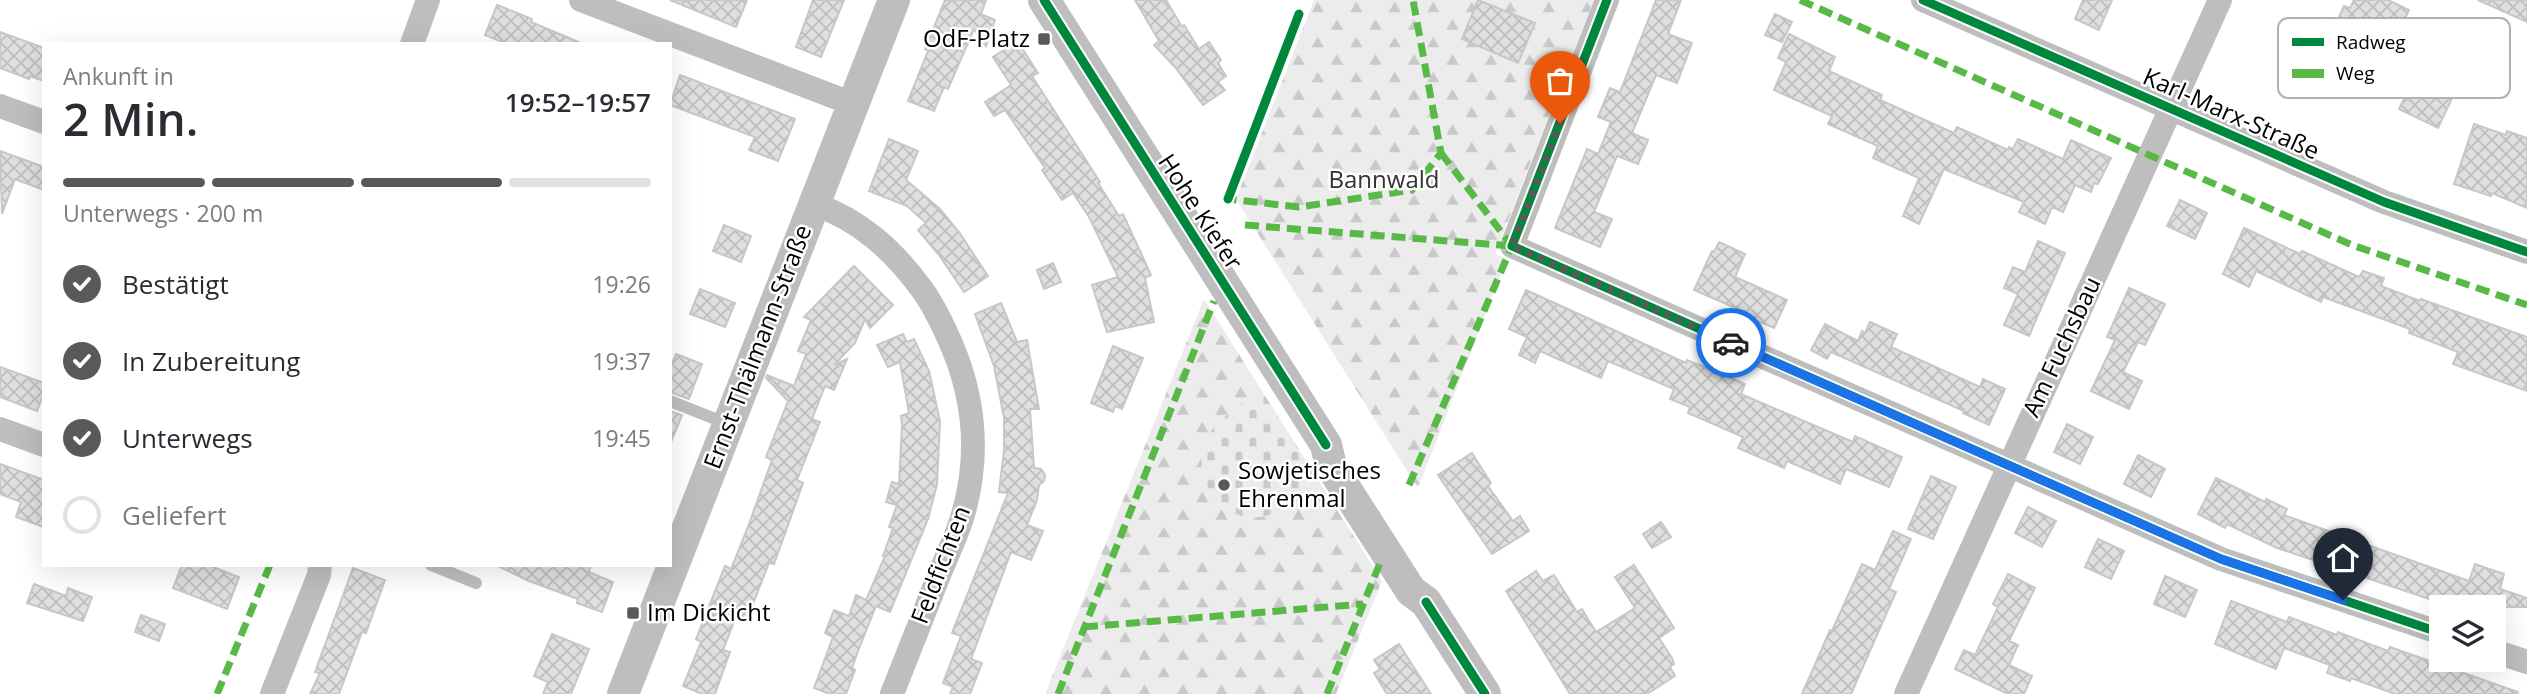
<!DOCTYPE html>
<html lang="de">
<head>
<meta charset="utf-8">
<style>
	:root { --surface:#fff; --page:#f2f2f3; --text:#2b2b33; --muted:#7c7c81; --line:#e1e1e2; --accent:#595959 }
	body { margin:0; font-family:"Open Sans",sans-serif; background:var(--page); color:var(--text); height:100vh; display:flex; flex-direction:column; font-size:26px; white-space:nowrap }
	* { box-sizing:border-box; margin:0 }
	p { font-size:23px; color:var(--muted) }
	.icon { flex:none; width:38px; height:38px; fill:none; stroke:currentColor; stroke-width:2; stroke-linecap:round; stroke-linejoin:round }
	.map { position:relative; flex:1; overflow:hidden }
	.drawer { position:absolute; left:42px; top:42px; width:630px; height:525px; display:flex; flex-direction:column; background:var(--surface); border-radius:0px; box-shadow:0 7px 28px #0002 }
	.drawer>* { flex:none }
	.fabs { position:absolute; left:2429px; top:595px; display:grid; gap:14px }
	.fabs a { display:grid; place-items:center; width:77px; height:77px; border-radius:0px; background:var(--surface); box-shadow:0 7px 28px #0002; font-size:35px }
	.pin { position:absolute; display:grid; place-items:center; width:60px; height:60px; color:#fff; margin:-72px -30px; border-radius:50% 50% 50% 0; rotate:-45deg; box-shadow:0 0 7px #0007 }
	.pin .icon { rotate:45deg }
	.courier { position:absolute; display:grid; place-items:center; width:70px; height:70px; margin:-35px; border:5px solid #1a73e8; border-radius:50%; background:#fff; color:#222; box-shadow:0 2px 9px #0007 }
	.head em { font-style:normal; font-weight:600 }
	.head div { display:flex; flex-direction:column-reverse }
	.head { display:flex; align-items:center; justify-content:space-between; height:119px; padding:0 21px }
	h1 { font-size:46px; font-weight:600; line-height:52px }
	.bar { display:grid; grid-template-columns:repeat(4,1fr); gap:10px 7px; align-content:center; height:84px; padding:0 21px }
	.bar i { height:9px; border-radius:5px; background:var(--line) }
	.bar .selected { background:var(--accent) }
	.bar p { grid-column:span 4 }
	ol { padding:0 21px; list-style:none }
	li { display:flex; align-items:center; gap:21px; height:77px }
	li p { margin-inline-start:auto }
	li .icon { padding:7px; border-radius:50%; background:var(--accent); color:#fff; stroke-width:4 }
	li:last-child { color:var(--muted) }
	li i { width:38px; height:38px; border:4px solid var(--line); border-radius:50% }
	.map>svg:first-child { display:block }
</style>
</head>
<body>
<div class="map">
<svg width="2527" height="694" viewBox="0 0 2527 694">
	<defs>
		<pattern id="forest-firs" width="22" height="20" patternUnits="userSpaceOnUse" patternTransform="scale(1.75)"><rect width="22" height="20" fill="#ececec"/><path d="M5 1l3.5 6h-7zM16 11l3.5 6h-7z" fill="#c9c9c9"/></pattern>
		<pattern id="cemetery-stones" width="16" height="16" patternUnits="userSpaceOnUse" patternTransform="scale(1.75)"><rect width="16" height="16" fill="#ececec"/><path d="M2 7V4a2 2 0 0 1 4 0v3zM10 15v-3a2 2 0 0 1 4 0v3z" fill="#c9c9c9"/></pattern>
		<pattern id="building-cross-hatch" width="8" height="8" patternUnits="userSpaceOnUse" patternTransform="scale(1.75)"><rect width="8" height="8" fill="#dfdfdf"/><path d="M0 0l8 8M0 8l8-8" fill="none" stroke="#bebebe"/></pattern>
	</defs>
	<rect width="100%" height="100%" fill="#fff"/>
	<g fill="url(#forest-firs)">
		<polygon points="1314,0 1594,0 1495,254 1507,259 1418,488 1236,199"/>
		<polygon points="1204,299 1382,581 1336,694 1045,694"/>
	</g>
	<path fill="url(#cemetery-stones)" d="M1260 388 1319 483C1301 496 1281 515 1259 517 1216 522 1185 467 1211 431 1221 418 1247 400 1260 388Z"/>
	<g fill="url(#building-cross-hatch)" stroke="#c7c7c7" stroke-width="2">
		<polygon points="670,0 747,0 736,27"/>
		<polygon points="813,0 844,0 821,57 796,47"/>
		<polygon points="945,0 986,0 981,14 995,20 986,46 974,29 948,89 944,87 934,111 908,101 928,51 925,49"/>
		<polygon points="1135,0 1166,0 1182,27 1184,25 1199,49 1209,42 1221,60 1218,63 1226,76 1218,82 1225,90 1203,105 1175,67 1154,45 1159,41"/>
		<polygon points="1478,0 1535,23 1518,63 1462,39"/>
		<polygon points="1656,0 1681,0 1668,34 1692,43 1677,83 1656,75 1632,133 1648,140 1638,164 1617,156 1594,212 1612,219 1600,247 1555,228 1587,149 1598,154 1611,122 1598,117 1610,88 1620,92"/>
		<polygon points="2083,0 2112,0 2099,30 2075,19"/>
		<polygon points="2354,0 2388,0 2409,10 2399,31 2386,24 2377,45 2343,29 2328,62 2303,50 2314,25 2317,26 2321,18 2336,24 2344,6 2350,8"/>
		<polygon points="2478,0 2527,0 2527,22"/>
		<polygon points="497,5 532,19 531,22 583,44 507,44 485,35"/>
		<polygon points="1775,14 1792,22 1782,42 1765,35"/>
		<polygon points="0,32 44,48 44,81 30,76 29,79 0,68"/>
		<polygon points="1789,34 1835,57 1829,71 1882,95 1880,100 1954,133 1957,127 2008,150 2009,147 2013,149 2018,139 2063,159 2071,140 2111,158 2098,184 2094,183 2091,192 2075,185 2063,212 2052,207 2045,224 2019,212 2024,202 1944,169 1919,224 1903,216 1919,178 1873,158 1878,146 1828,124 1832,116 1774,90 1786,62 1778,58"/>
		<polygon points="1013,44 1017,51 1022,48 1038,73 1032,76 1100,182 1098,183 1119,216 1123,214 1151,275 1145,278 1154,322 1107,332 1092,285 1118,277 1089,217 1073,193 1062,200 1042,170 1045,168 1005,110 994,116 985,102 1011,85 993,57"/>
		<polygon points="2425,54 2464,73 2438,128 2399,109"/>
		<polygon points="680,75 795,119 778,161 749,150 755,137 670,105"/>
		<polygon points="2474,124 2506,135 2507,131 2527,138 2527,208 2492,193 2491,196 2454,184"/>
		<polygon points="889,139 918,151 906,180 940,209 959,232 988,276 964,292 939,255 918,230 926,223 907,206 869,191"/>
		<polygon points="0,151 44,167 44,190 15,179 2,214"/>
		<polygon points="2180,200 2207,213 2195,239 2167,226"/>
		<polygon points="724,225 751,236 741,262 713,251"/>
		<polygon points="2244,228 2300,254 2302,251 2359,277 2363,271 2384,278 2381,286 2420,301 2421,299 2527,337 2527,391 2453,364 2458,352 2409,333 2410,329 2323,297 2321,302 2256,271 2249,287 2223,274"/>
		<polygon points="2038,241 2065,253 2029,336 2004,325 2018,294 2004,288 2013,267 2025,272"/>
		<polygon points="1719,242 1745,254 1735,277 1787,300 1774,328 1746,316 1747,313 1694,290 1712,251 1714,252"/>
		<polygon points="1053,263 1061,282 1044,289 1037,270"/>
		<polygon points="854,266 893,305 870,328 865,319 855,343 834,365 847,359 834,390 825,386 812,419 820,422 797,480 803,483 774,564 769,563 747,619 737,614 723,650 730,652 715,694 702,694 683,686 701,642 696,639 725,566 731,569 749,524 772,460 766,457 788,401 766,378 767,375 794,386 806,354 798,351 811,320 804,317"/>
		<polygon points="2129,288 2165,304 2145,345 2138,342 2123,372 2142,381 2129,409 2091,391 2115,340 2107,337"/>
		<polygon points="700,289 735,303 725,327 690,314"/>
		<polygon points="1526,290 1686,363 1687,360 1707,368 1745,384 1741,394 1853,442 1855,436 1902,457 1889,487 1846,469 1840,484 1787,461 1784,468 1738,448 1743,437 1688,413 1690,407 1670,399 1674,389 1608,361 1601,378 1540,351 1535,363 1519,355 1527,337 1509,329"/>
		<polygon points="1001,303 1017,342 1027,340 1039,409 1030,409 1034,468 1041,469 1045,475 1044,481 1039,485 1037,500 1027,525 1043,531 1031,560 1011,552 971,659 982,663 970,694 950,694 953,687 943,683 961,636 952,633 1008,493 999,492 1004,450 1004,418 994,366 975,314"/>
		<polygon points="1870,322 1897,334 1891,347 1980,387 1983,379 2005,389 1989,425 1963,413 1964,411 1831,352 1827,359 1811,350 1825,324 1858,341 1862,331 1865,333"/>
		<polygon points="903,334 907,342 914,339 929,371 940,421 937,484 928,519 890,612 876,606 858,651 852,668 855,670 846,694 830,694 814,688 833,637 825,633 834,610 849,616 856,595 866,600 885,556 883,556 893,528 889,527 897,505 886,502 892,482 899,484 902,425 901,416 909,413 900,362 888,367 877,345"/>
		<polygon points="1113,346 1143,358 1122,409 1115,406 1113,412 1091,403"/>
		<polygon points="676,354 702,364 689,399 670,392 670,368"/>
		<polygon points="0,367 44,383 44,393 37,411 0,397"/>
		<polygon points="670,411 682,415 671,442 670,442"/>
		<polygon points="2067,424 2093,437 2080,464 2054,452"/>
		<polygon points="1472,453 1491,483 1488,486 1513,521 1520,516 1529,531 1492,554 1438,475"/>
		<polygon points="2138,455 2165,469 2151,497 2124,484"/>
		<polygon points="0,464 44,480 44,527 16,517 21,502 0,494"/>
		<polygon points="1931,476 1956,487 1933,539 1908,529"/>
		<polygon points="2216,478 2265,502 2266,499 2287,509 2284,515 2469,581 2475,564 2504,574 2500,589 2527,598 2527,607 2453,607 2277,548 2227,524 2225,528 2198,514"/>
		<polygon points="2028,507 2056,521 2042,547 2015,533"/>
		<polygon points="1661,522 1671,537 1652,548 1643,534"/>
		<polygon points="1893,531 1911,539 1889,589 1896,592 1851,694 1802,694 1830,630 1832,631 1862,564 1875,570"/>
		<polygon points="2098,539 2124,551 2111,579 2085,567"/>
		<polygon points="182,565 208,565 239,577 227,609 173,588"/>
		<polygon points="496,565 591,565 589,572 613,582 602,612 577,603 578,599 529,581"/>
		<polygon points="1634,565 1674,628 1659,638 1672,658 1674,664 1670,667 1675,676 1647,694 1570,694 1506,591 1536,571 1543,581 1554,575 1577,612 1582,609 1596,632 1635,608 1615,577"/>
		<polygon points="353,568 385,580 366,633 362,632 339,694 310,694 320,673 315,672"/>
		<polygon points="2008,574 2035,588 2009,641 2018,645 2009,665 2032,676 2024,694 2008,694 1955,669 1964,650 1975,655 1998,607 1993,604"/>
		<polygon points="2165,576 2197,590 2185,617 2154,604"/>
		<polygon points="34,584 66,596 68,588 92,597 83,621 27,603"/>
		<polygon points="2231,601 2287,622 2289,617 2337,635 2338,632 2388,651 2390,647 2518,692 2517,694 2395,694 2351,678 2350,681 2327,673 2330,665 2284,648 2276,669 2215,644"/>
		<polygon points="141,615 165,624 159,641 135,632"/>
		<polygon points="552,634 589,649 571,694 543,694 548,682 534,676"/>
		<polygon points="1399,644 1413,666 1431,694 1387,694 1382,686 1374,673 1380,669 1374,660"/>
	</g>
	<g fill="none" stroke-linecap="round" stroke-linejoin="round">
		<g stroke="#bebebe" stroke-width="12">
			<polyline points="670,401 728,424"/>
			<polyline points="431,565 476,583"/>
		</g>
		<g stroke="#bebebe" stroke-width="24">
			<polyline points="581,0 853,104"/>
			<polyline points="1607,0 1512,246 2221,559 2441,633"/>
			<polyline points="1923,0 2384,202 2527,252"/>
			<polyline points="412,44 428,0"/>
			<polyline points="0,106 44,122"/>
			<path d="M814 204C860 220 893 250 921 288 933 304 941 321 949 339 974 394 980 453 964 511 958 534 946 557 937 580 922 618 907 656 892 694"/>
			<polyline points="0,429 44,445"/>
			<polyline points="2494,651 2527,662"/>
			<polyline points="272,694 319,575 320,565"/>
			<polyline points="1906,694 2220,0"/>
		</g>
		<g stroke="#bebebe" stroke-width="32">
			<polyline points="1044,0 1326,445 1331,466 1411,591 1426,602 1485,694"/>
			<polyline points="623,694 894,0"/>
		</g>
		<g stroke="#58b947" stroke-width="7" stroke-dasharray="14 7" stroke-linecap="butt">
			<polyline points="1800,0 2352,245 2527,305"/>
			<polyline points="1441,153 1512,246"/>
			<polyline points="1230,194 1228,199 1299,207 1412,190 1441,153 1413,0"/>
			<polyline points="1245,225 1512,246"/>
			<polyline points="1409,485 1512,246"/>
			<polyline points="1084,627 1363,604"/>
			<polyline points="217,694 270,565"/>
			<polyline points="1058,694 1214,301"/>
			<polyline points="1327,694 1380,563"/>
		</g>
		<g stroke="#fff" stroke-width="13">
			<g id="cycleway">
				<polyline points="1044,0 1326,445"/>
				<polyline points="1607,0 1512,246 2221,559 2441,633"/>
				<polyline points="1923,0 2384,202 2527,252"/>
				<polyline points="1228,199 1299,14"/>
				<polyline points="1426,602 1485,694"/>
			</g>
		</g>
		<use href="#cycleway" stroke="#00873e" stroke-width="9"/>
	</g>
	<g fill="none" stroke-linecap="round" stroke-linejoin="round">
		<polyline stroke="#595959" stroke-width="7" stroke-dasharray="0 12.6" points="1560,123 1512,246 1731,343"/>
		<polyline stroke="#1a73e8" stroke-width="9" points="1731,343 2221,559 2343,600"/>
	</g>
	<g fill="#595959" stroke="#fff" stroke-width="2.5">
		<rect x="1037" y="32" width="14" height="14" rx="3.5"/>
		<circle cx="1224" cy="485" r="7"/>
		<rect x="626" y="606" width="14" height="14" rx="3.5"/>
	</g>
	<g text-anchor="middle" stroke-width="5" stroke-linejoin="round" paint-order="stroke">
		<g font-size="24" fill="#000" stroke="#fff" text-anchor="start">
			<text x="1030" y="47" text-anchor="end">OdF-Platz</text>
			<text x="1238" y="479">Sowjetisches<tspan x="1238" dy="28">Ehrenmal</tspan></text>
			<text x="647" y="621">Im Dickicht</text>
		</g>
		<g font-size="24" fill="#000" stroke="#fff">
			<text transform="translate(2231 114) rotate(24)" y="8">Karl-Marx-Straße</text>
			<text transform="translate(1200 212) rotate(57)" y="8">Hohe Kiefer</text>
			<text transform="translate(758 347) rotate(-69)" y="8">Ernst-Thälmann-Straße</text>
			<text transform="translate(2062 347) rotate(-65)" y="8">Am Fuchsbau</text>
			<text transform="translate(941 565) rotate(-69)" y="8">Feldfichten</text>
		</g>
		<g font-size="24" fill="#333" stroke="#fff">
			<text x="1384" y="188">Bannwald</text>
		</g>
	</g>
	<rect x="2278" y="18" width="232" height="80" rx="10" fill="#fff" stroke="#b2b2b2" stroke-width="2"/>
	<rect x="2292" y="38" width="32" height="8" fill="#00873e"/>
	<rect x="2292" y="69" width="32" height="9" fill="#58b947"/>
	<g font-size="19" fill="#000">
		<text x="2336" y="49">Radweg</text>
		<text x="2336" y="80">Weg</text>
	</g>
</svg>
<div class="fabs">
<a><svg class="icon" aria-label="layers" viewBox="0 0 24 24"><path d="M12 4l9 5-9 5-9-5zM3 14l9 5 9-5"/></svg></a>
</div>
<div class="pin" style="left:1560px;top:123px;background:#ea580c"><svg class="icon" aria-label="bag" viewBox="0 0 24 24"><path d="M5 8h14l-1 12H6zM9 8a3 3 0 0 1 6 0"/></svg></div>
<div class="pin" style="left:2343px;top:600px;background:#1f2937"><svg class="icon" aria-label="home" viewBox="0 0 24 24"><path d="M3 11l9-7 9 7M6 9v11h12V9"/></svg></div>
<div class="courier" style="left:1731px;top:343px"><svg class="icon" aria-label="car" viewBox="0 0 24 24"><path d="M5 17H2v-5l4-1 3-4h7l3 4 3 1v5h-3M9 17h6M6 11h13"/><circle cx="7" cy="17" r="2"/><circle cx="17" cy="17" r="2"/></svg></div>
<section class="drawer">
<div class="head"><div><h1>2 Min.</h1><p>Ankunft in</p></div><em>19:52–19:57</em></div>
<div class="bar"><i class="selected"></i><i class="selected"></i><i class="selected"></i><i></i><p>Unterwegs · 200 m</p></div>
<ol>
<li><svg class="icon" aria-label="check" viewBox="0 0 24 24"><path d="M5 12l5 5 9-10"/></svg>Bestätigt<p>19:26</p></li>
<li><svg class="icon" aria-label="check" viewBox="0 0 24 24"><path d="M5 12l5 5 9-10"/></svg>In Zubereitung<p>19:37</p></li>
<li><svg class="icon" aria-label="check" viewBox="0 0 24 24"><path d="M5 12l5 5 9-10"/></svg>Unterwegs<p>19:45</p></li>
<li><i></i>Geliefert</li>
</ol>
</section>
</div>
</body>
</html>
